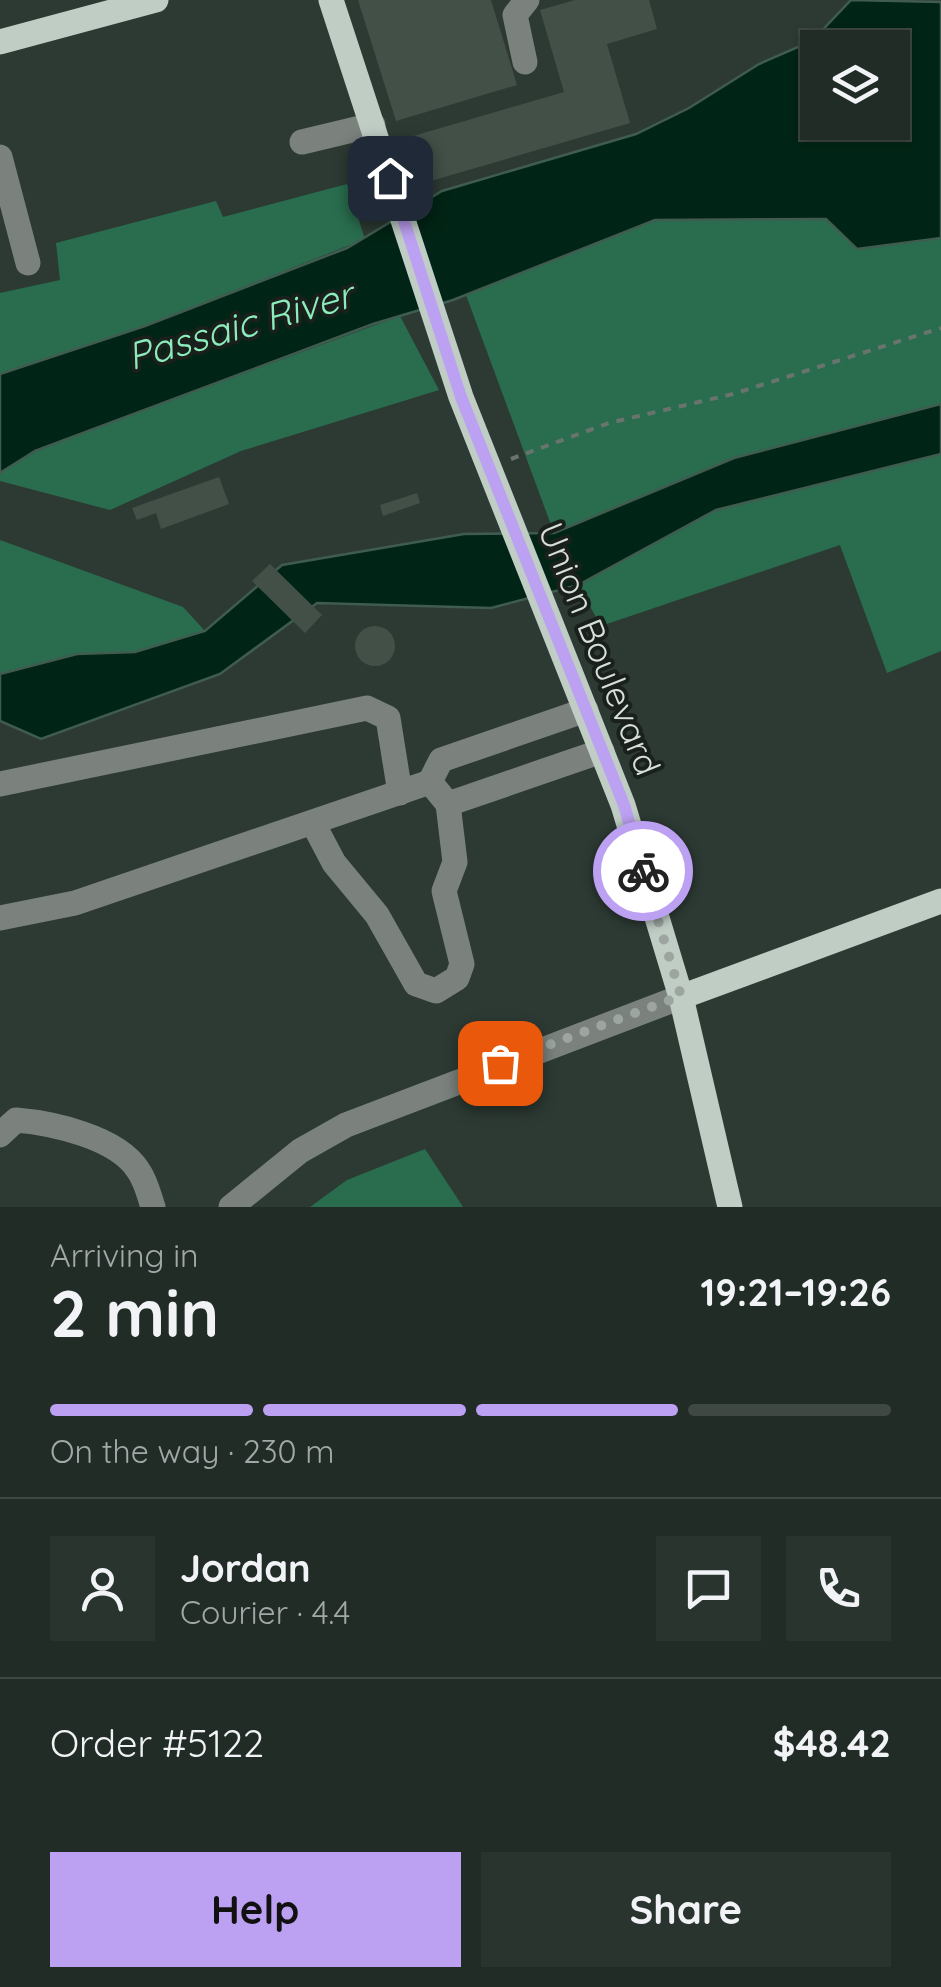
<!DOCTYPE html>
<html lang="en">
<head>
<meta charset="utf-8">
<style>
	:root { --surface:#222c26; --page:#2a342e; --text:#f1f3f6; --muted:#a2a7a7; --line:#3f4843; --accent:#bca0f2 }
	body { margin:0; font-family:Quicksand,sans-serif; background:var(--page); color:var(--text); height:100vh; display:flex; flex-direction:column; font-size:38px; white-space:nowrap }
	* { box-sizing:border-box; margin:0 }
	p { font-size:32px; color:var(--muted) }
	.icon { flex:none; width:55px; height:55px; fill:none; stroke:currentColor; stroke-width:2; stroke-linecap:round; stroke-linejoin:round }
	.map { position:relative; height:1207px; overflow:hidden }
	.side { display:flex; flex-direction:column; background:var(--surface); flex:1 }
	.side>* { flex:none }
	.fabs { position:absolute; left:800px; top:30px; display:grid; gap:20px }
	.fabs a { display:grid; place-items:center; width:110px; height:110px; border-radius:0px; background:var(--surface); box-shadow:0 2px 8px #0004,0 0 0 2px var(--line); font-size:50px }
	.pin { position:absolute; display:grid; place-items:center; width:85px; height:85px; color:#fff; margin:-42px; border-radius:20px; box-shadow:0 5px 15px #0006 }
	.courier { position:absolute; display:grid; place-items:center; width:100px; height:100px; margin:-50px; border:8px solid #bca0f2; border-radius:50%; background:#fff; color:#222; box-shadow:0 2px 12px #0007 }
	.summary em { font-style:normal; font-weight:700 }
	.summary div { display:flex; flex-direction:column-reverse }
	.summary { display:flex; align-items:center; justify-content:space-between; height:170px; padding:0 50px }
	h1 { font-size:65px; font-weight:700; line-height:75px }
	.bar { display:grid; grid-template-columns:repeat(4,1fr); gap:15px 10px; align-content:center; height:120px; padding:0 50px }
	.bar i { height:12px; border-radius:8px; background:var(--line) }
	.bar .current { background:var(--accent) }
	.bar p { grid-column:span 4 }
	.line { display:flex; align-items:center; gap:25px; padding:0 50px; border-top:2px solid var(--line) }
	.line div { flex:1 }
	.round { display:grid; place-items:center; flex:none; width:105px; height:105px; border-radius:0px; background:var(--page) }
	.cta { display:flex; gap:20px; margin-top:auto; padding:20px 50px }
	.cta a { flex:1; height:115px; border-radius:0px; background:var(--accent); color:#111; font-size:40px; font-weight:700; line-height:115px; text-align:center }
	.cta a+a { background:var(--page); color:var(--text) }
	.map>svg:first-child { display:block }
</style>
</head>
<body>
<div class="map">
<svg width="941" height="1207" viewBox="0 0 941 1207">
	<rect width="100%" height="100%" fill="#2d3a33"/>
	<g fill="#296d4e">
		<polygon points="347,184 365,239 145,326 0,374 0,293 60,280 56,243 216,201 223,217"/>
		<polygon points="826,219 941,238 941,404 734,458 554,533 466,295 656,220"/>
		<polygon points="400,316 439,390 241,451 110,510 0,481 0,473 34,451"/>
		<polygon points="941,454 941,651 887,673 840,545 601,626 578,585 716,510"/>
		<polygon points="0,540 183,607 205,631 135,652 77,654 0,674"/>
		<polygon points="425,1149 463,1207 310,1207 347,1180"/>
	</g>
	<g fill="#002415" stroke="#405c50" stroke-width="2.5" fill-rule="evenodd">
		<path d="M851 0 941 2V238L857 249 826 219 655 220 453 300 373 324 35 451 0 473V374L145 326 347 248 442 191 636 134 689 108 759 64 812 41ZM818 48H892V122H818Z"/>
		<polygon points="941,404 941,454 716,510 578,585 491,608 317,603 220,674 41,739 0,721 0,674 77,654 135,652 205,631 282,565 464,534 554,533 734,458"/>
	</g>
	<g fill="#425048">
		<polygon points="358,0 491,0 517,85 396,121"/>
		<polygon points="575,0 649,0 657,29 607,44 630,123 417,185 403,139 564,92 540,10"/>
		<polygon points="219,477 229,504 161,529 156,513 137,520 132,508"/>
		<polygon points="417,493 420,503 383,516 380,505"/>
		<polygon points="270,564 322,615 305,633 252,581"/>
		<circle cx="375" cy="646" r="20"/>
	</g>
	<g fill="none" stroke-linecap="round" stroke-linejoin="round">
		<polyline stroke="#69746e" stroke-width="4" stroke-dasharray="8 8" stroke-linecap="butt" points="511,459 609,423 733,394 941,328"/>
		<g stroke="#7b827e" stroke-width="25">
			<polyline points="525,62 515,15 527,0"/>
			<polyline points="302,142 373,125"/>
			<polyline points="0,157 28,263"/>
			<polyline points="586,710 441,760 430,782 448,804 602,751"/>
			<polyline points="0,784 367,708 388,718 400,793"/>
			<polyline points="314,825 334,863 377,915 416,984 436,991 457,978 462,964 444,891 455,862 448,804"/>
			<polyline points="0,918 75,903 430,782"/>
			<path d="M0 1135 16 1120C52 1123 117 1137 138 1170 146 1181 149 1195 153 1207"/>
			<polyline points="231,1207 300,1151 346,1125 681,997"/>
		</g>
		<g stroke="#bfcdc5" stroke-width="25">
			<polyline points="331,0 461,397 623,805 681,997 730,1207"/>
			<polyline points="0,42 156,0"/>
			<polyline points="681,997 941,901"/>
		</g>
	</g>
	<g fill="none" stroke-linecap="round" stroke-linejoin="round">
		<polyline stroke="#9ca5a0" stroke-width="10" stroke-dasharray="0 18" points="500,1063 681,996 643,871"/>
		<polyline stroke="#bca0f2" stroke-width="12" points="390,178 461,397 624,805 643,871"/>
	</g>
	<g text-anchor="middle" stroke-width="8" stroke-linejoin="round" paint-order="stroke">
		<g font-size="35" fill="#d7dfda" stroke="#1a201c">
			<text transform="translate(599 649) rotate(68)" y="12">Union Boulevard</text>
		</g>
		<g font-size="38" font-style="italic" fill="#8cedbc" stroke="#1a201c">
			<text transform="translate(240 326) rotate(-16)" y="13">Passaic River</text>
		</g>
	</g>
</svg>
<div class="fabs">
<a><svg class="icon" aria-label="layers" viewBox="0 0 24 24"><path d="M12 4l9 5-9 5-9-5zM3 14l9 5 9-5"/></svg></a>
</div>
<div class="pin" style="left:500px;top:1063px;background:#ea580c"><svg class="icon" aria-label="bag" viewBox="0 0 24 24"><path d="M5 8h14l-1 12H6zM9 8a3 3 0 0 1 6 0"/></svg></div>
<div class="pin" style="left:390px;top:178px;background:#1f2937"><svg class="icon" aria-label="home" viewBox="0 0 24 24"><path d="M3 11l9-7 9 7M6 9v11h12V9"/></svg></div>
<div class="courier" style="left:643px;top:871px"><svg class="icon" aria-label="bike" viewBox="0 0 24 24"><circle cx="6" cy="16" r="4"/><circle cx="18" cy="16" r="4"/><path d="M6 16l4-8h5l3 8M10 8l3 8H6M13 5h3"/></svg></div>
</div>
<section class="side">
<div class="summary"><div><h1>2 min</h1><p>Arriving in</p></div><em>19:21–19:26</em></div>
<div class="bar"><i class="current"></i><i class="current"></i><i class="current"></i><i></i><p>On the way · 230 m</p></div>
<div class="line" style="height:180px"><a class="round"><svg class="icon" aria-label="person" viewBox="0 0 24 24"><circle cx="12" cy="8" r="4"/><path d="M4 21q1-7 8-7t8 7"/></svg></a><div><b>Jordan</b><p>Courier · 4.4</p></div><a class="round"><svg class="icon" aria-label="chat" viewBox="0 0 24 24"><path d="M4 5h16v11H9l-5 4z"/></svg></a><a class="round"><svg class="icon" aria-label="phone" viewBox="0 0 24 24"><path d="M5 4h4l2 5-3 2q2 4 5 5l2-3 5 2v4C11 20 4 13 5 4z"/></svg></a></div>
<div class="line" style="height:130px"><div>Order #5122</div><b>$48.42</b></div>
<div class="cta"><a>Help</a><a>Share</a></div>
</section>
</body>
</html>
